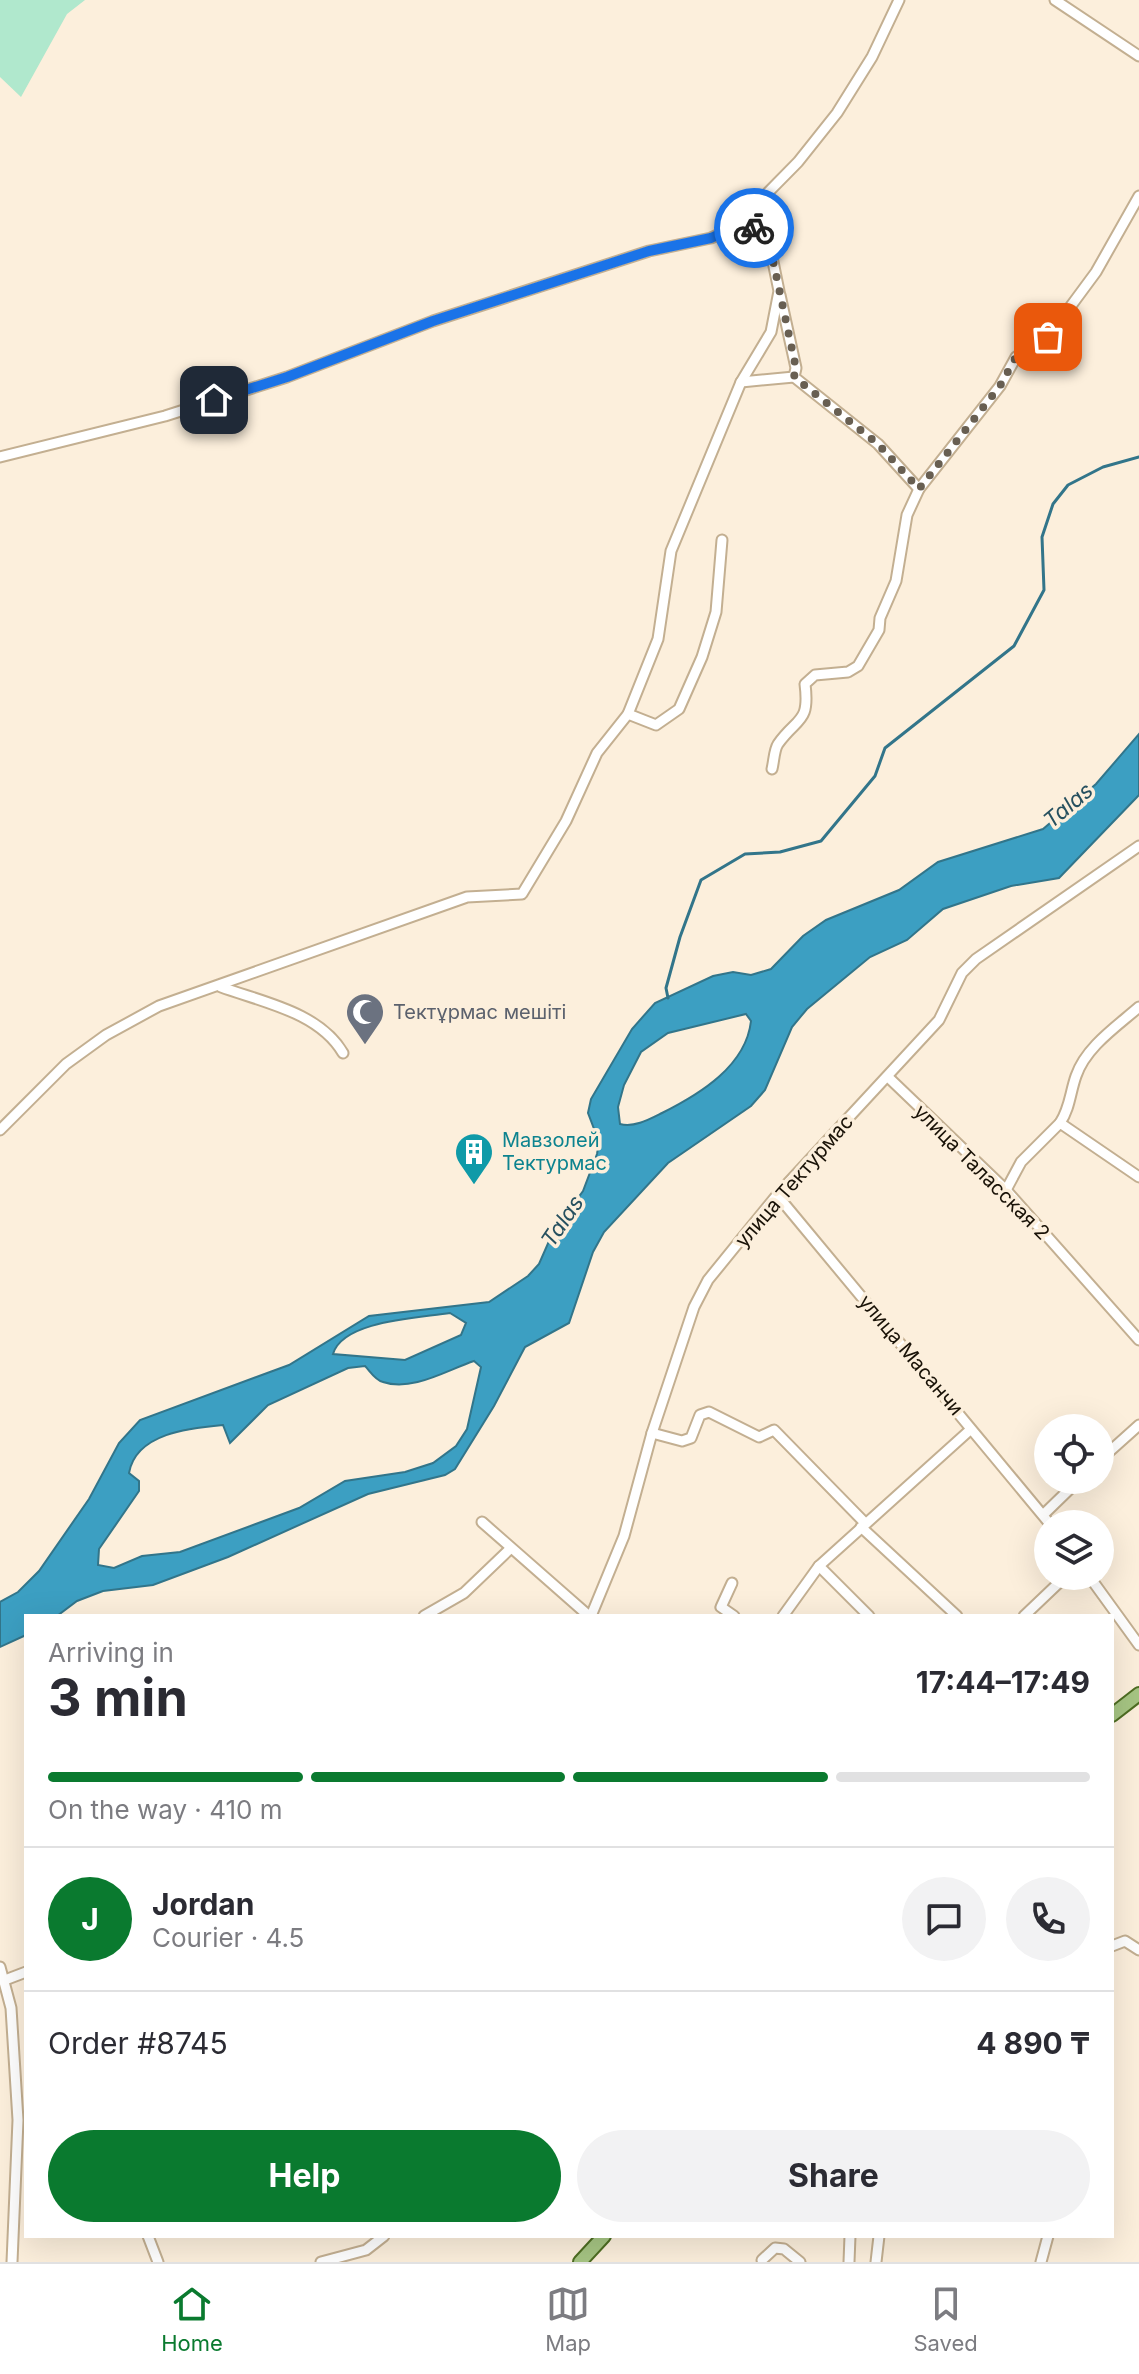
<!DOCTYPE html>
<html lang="en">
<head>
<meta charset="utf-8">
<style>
	:root { --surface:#fff; --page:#f2f2f3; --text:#2b2b33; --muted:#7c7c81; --line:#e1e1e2; --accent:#0a7a2f }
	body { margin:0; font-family:Inter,sans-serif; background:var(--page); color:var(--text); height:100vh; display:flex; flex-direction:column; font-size:30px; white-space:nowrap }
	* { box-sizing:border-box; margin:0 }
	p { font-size:26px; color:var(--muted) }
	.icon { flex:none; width:44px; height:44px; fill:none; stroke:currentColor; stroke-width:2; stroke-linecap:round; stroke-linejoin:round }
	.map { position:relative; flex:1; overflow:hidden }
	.panel { position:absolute; left:24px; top:1614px; width:1090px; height:624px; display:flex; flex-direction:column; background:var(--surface); border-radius:0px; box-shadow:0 8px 32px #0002 }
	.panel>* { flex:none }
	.controls { position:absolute; left:1034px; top:1414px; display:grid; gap:16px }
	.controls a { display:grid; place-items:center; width:80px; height:80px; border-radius:50%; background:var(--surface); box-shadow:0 8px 32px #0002; font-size:40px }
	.pin { position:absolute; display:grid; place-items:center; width:68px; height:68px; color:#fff; margin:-34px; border-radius:16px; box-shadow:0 4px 12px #0006 }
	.courier { position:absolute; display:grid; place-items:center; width:80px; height:80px; margin:-40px; border:6px solid #1a73e8; border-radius:50%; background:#fff; color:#222; box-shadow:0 2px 10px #0007 }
	.headline em { font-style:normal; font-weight:700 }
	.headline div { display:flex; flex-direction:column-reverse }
	.headline { display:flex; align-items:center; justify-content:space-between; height:136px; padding:0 24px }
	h1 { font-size:52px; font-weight:700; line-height:60px }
	.bar { display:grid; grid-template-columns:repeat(4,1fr); gap:12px 8px; align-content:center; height:96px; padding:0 24px }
	.bar i { height:10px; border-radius:6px; background:var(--line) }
	.bar .selected { background:var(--accent) }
	.bar p { grid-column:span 4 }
	.line { display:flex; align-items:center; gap:20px; padding:0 24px; border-top:2px solid var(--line) }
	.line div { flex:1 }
	.round { display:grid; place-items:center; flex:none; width:84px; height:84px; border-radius:42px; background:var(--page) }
	.cta { display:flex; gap:16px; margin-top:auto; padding:16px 24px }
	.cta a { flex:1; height:92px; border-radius:48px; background:var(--accent); color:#fff; font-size:32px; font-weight:700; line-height:92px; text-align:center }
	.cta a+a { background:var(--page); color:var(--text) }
	.menu { display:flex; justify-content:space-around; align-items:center; height:112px; border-top:2px solid var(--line); background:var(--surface); font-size:22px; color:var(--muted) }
	.menu a { display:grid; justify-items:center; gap:4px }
	.menu .selected { color:var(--accent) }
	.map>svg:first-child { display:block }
</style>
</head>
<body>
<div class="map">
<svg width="1139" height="2262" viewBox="0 0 1139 2262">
	<rect width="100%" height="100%" fill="#fcefdc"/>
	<polygon fill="#b0e8cd" points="0,0 85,0 67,14 21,97 0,77"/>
	<path fill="#3c9fc2" stroke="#32758a" stroke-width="2" fill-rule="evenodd" d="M1139 734V795L1059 878 1011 886 943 909 907 940 870 957 807 1009 792 1027 765 1090 751 1106 668 1163 604 1232 593 1252 569 1323 525 1347 494 1406 455 1469 445 1475 368 1494 228 1557 153 1585 103 1591 77 1601 57 1616H26V1635L0 1647V1602L18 1592 39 1571 89 1499 119 1443 140 1420 289 1365 369 1316 489 1302 528 1276 539 1264 553 1232 583 1191 597 1154 599 1142 588 1113 591 1099 632 1029 655 1003 713 976 733 972 751 975 771 969 803 936 826 920 899 890 938 862 1043 829 1096 784ZM746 1014 751 1021C746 1066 700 1094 662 1113 650 1119 634 1128 620 1124L618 1107 624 1085 641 1052 668 1033ZM450 1313 466 1323 461 1335 405 1360 333 1354C343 1320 421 1318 450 1313ZM474 1361 481 1367 467 1429 456 1446 433 1463 405 1472 345 1481 299 1508 180 1552 142 1556 114 1568 98 1565 99 1549 139 1491V1481L129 1473C136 1433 190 1428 223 1425L230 1443 268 1405 348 1368 365 1366C370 1371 375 1380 383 1382 412 1392 447 1370 474 1361Z"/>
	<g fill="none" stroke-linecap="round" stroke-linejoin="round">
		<polyline stroke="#32758a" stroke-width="3" points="668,998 666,988 680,937 701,880 745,854 780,852 821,841 875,776 885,748 1014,646 1044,590 1042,537 1053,504 1068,485 1103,467 1139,457"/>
		<g stroke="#c3af91" stroke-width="13">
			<g id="minor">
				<polyline points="1055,0 1139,56"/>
				<polyline points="766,198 768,237"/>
				<polyline points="780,295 796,368 794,377 878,444 919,489"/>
				<polyline points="741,382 794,377"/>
				<polyline points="0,457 165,416 287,377 433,321 649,251 711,238 733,228 798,162 837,113 872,57 899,0"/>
				<polyline points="628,714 656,725 679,709 702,657 716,612 722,540"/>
				<path d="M772 769C774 761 774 750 778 744 797 717 810 724 805 684L815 675 848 672 858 666 879 630 880 618 896 581 907 515 919 489 1000 386 1016 357 1048 337 1096 272 1139 196"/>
				<path d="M221 987C262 1002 319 1012 343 1053"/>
				<polyline points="888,1077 1006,1190 1139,1340"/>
				<path d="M1060 1123C1070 1108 1070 1093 1076 1076 1086 1047 1116 1027 1139 1007"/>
				<polyline points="0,1130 66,1064 106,1035 159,1006 467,897 522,894 566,821 597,753 628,714 658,639 671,551 741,382 771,332 779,291 768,237 755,228 733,228"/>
				<polyline points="1006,1190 1021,1162 1060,1123 1139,1177"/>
				<polyline points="777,1195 1050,1524"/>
				<polyline points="652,1433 682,1441 691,1438 700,1415 709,1412 759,1437 774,1430 865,1523"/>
				<polyline points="1100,1460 1139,1425"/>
				<polyline points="1044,1514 1079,1480"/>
				<polyline points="482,1522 589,1616"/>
				<polyline points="861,1527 957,1616"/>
				<polyline points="819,1566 869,1616"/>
				<polyline points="1089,1576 1139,1645"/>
				<polyline points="732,1583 721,1607 734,1616"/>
				<polyline points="424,1616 464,1593 511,1548"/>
				<polyline points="591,1616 624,1536 652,1433 694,1307 708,1280 777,1195 939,1020 962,973 976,959 1139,846"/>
				<polyline points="783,1616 819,1566 970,1430"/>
				<polyline points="1024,1616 1066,1576"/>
				<polyline points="1112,1946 1125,1941 1139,1950"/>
				<polyline points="0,1967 11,2008 18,2120 12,2262"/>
				<polyline points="5,1980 26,1972"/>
				<polyline points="148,2236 158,2262"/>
				<polyline points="762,2260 775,2248 784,2249 800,2262"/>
				<polyline points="321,2262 366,2250 384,2236"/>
				<polyline points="849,2262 850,2236"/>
				<polyline points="876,2262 879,2236"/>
				<polyline points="1041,2262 1048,2236"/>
			</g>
		</g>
		<g stroke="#4e6d22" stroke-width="16">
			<g id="major">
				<polyline points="1112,1715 1139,1694"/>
				<polyline points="580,2262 604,2236"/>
			</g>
		</g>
		<use href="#minor" stroke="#fff" stroke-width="9"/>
		<use href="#major" stroke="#a6c583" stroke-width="12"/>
	</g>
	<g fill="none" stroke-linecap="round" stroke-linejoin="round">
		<polyline stroke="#685f52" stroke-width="8" stroke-dasharray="0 14.4" points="754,228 768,237 796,368 794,377 878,444 919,489 1000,386 1016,357 1048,337"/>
		<polyline stroke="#1a73e8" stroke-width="10" points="214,400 287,377 433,321 649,251 711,238 733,228 754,228"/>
	</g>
	<defs>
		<g id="mosque-pin" transform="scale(2)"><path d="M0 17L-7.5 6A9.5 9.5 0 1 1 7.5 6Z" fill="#6b7280" stroke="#fcefdc"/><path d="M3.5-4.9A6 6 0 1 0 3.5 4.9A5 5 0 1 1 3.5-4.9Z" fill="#fff"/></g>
		<g id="building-pin" transform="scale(2)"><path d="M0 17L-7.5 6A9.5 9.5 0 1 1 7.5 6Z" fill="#0f9aa8" stroke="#fcefdc"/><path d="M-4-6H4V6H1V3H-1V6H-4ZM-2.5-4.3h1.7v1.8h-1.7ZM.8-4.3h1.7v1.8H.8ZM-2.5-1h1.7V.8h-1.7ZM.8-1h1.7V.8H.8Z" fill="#fff"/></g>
	</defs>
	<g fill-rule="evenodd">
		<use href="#mosque-pin" x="365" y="1012"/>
		<use href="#building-pin" x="474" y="1152"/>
	</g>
	<g text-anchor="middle" stroke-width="7" stroke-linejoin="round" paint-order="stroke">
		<g font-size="20" fill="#5b616d" stroke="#fcefdc" text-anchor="start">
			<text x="393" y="1019">Тектұрмас мешіті</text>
		</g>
		<g font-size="20" fill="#0d838f" stroke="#fcefdc" text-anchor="start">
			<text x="502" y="1147">Мавзолей<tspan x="502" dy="23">Тектурмас</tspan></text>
		</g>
		<g font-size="20" fill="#191207" stroke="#fcefdc">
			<text transform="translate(982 1172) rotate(45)" y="7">улица Таласская 2</text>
			<text transform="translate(794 1181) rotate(-49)" y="7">улица Тектурмас</text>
			<text transform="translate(911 1355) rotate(50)" y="7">улица Масанчи</text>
		</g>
		<g font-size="22" font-style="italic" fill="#26505f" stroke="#fcefdc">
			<text transform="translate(1068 805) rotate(-40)" y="8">Talas</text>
			<text transform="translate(562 1221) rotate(-56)" y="8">Talas</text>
		</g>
	</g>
</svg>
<div class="controls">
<a><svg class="icon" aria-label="locate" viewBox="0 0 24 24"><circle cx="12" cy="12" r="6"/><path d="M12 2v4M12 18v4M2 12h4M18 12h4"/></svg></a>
<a><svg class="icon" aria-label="layers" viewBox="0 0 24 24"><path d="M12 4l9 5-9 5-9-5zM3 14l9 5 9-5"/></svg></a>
</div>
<div class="pin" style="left:1048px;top:337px;background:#ea580c"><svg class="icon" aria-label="bag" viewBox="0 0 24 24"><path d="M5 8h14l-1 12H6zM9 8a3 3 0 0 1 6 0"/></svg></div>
<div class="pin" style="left:214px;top:400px;background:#1f2937"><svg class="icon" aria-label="home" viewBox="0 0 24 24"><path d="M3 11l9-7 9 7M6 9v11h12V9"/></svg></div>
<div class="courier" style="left:754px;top:228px"><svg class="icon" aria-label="bike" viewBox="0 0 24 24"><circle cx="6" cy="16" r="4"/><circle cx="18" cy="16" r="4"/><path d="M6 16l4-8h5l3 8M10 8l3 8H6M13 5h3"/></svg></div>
<section class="panel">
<div class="headline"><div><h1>3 min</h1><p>Arriving in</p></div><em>17:44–17:49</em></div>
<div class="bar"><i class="selected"></i><i class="selected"></i><i class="selected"></i><i></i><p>On the way · 410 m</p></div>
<div class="line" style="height:144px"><b class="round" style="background:var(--accent);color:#fff">J</b><div><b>Jordan</b><p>Courier · 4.5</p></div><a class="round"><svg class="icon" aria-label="chat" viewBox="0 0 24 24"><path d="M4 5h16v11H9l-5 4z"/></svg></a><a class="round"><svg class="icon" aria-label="phone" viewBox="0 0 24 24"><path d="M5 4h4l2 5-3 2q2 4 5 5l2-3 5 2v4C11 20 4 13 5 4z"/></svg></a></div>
<div class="line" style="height:104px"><div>Order #8745</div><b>4 890 ₸</b></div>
<div class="cta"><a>Help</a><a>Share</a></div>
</section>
</div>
<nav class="menu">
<a class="selected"><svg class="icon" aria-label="home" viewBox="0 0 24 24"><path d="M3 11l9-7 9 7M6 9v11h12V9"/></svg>Home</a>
<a><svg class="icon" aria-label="map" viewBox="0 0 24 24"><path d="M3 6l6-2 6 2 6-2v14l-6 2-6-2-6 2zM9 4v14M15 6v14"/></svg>Map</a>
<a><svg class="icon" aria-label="saved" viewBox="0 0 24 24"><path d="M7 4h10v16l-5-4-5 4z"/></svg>Saved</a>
</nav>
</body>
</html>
